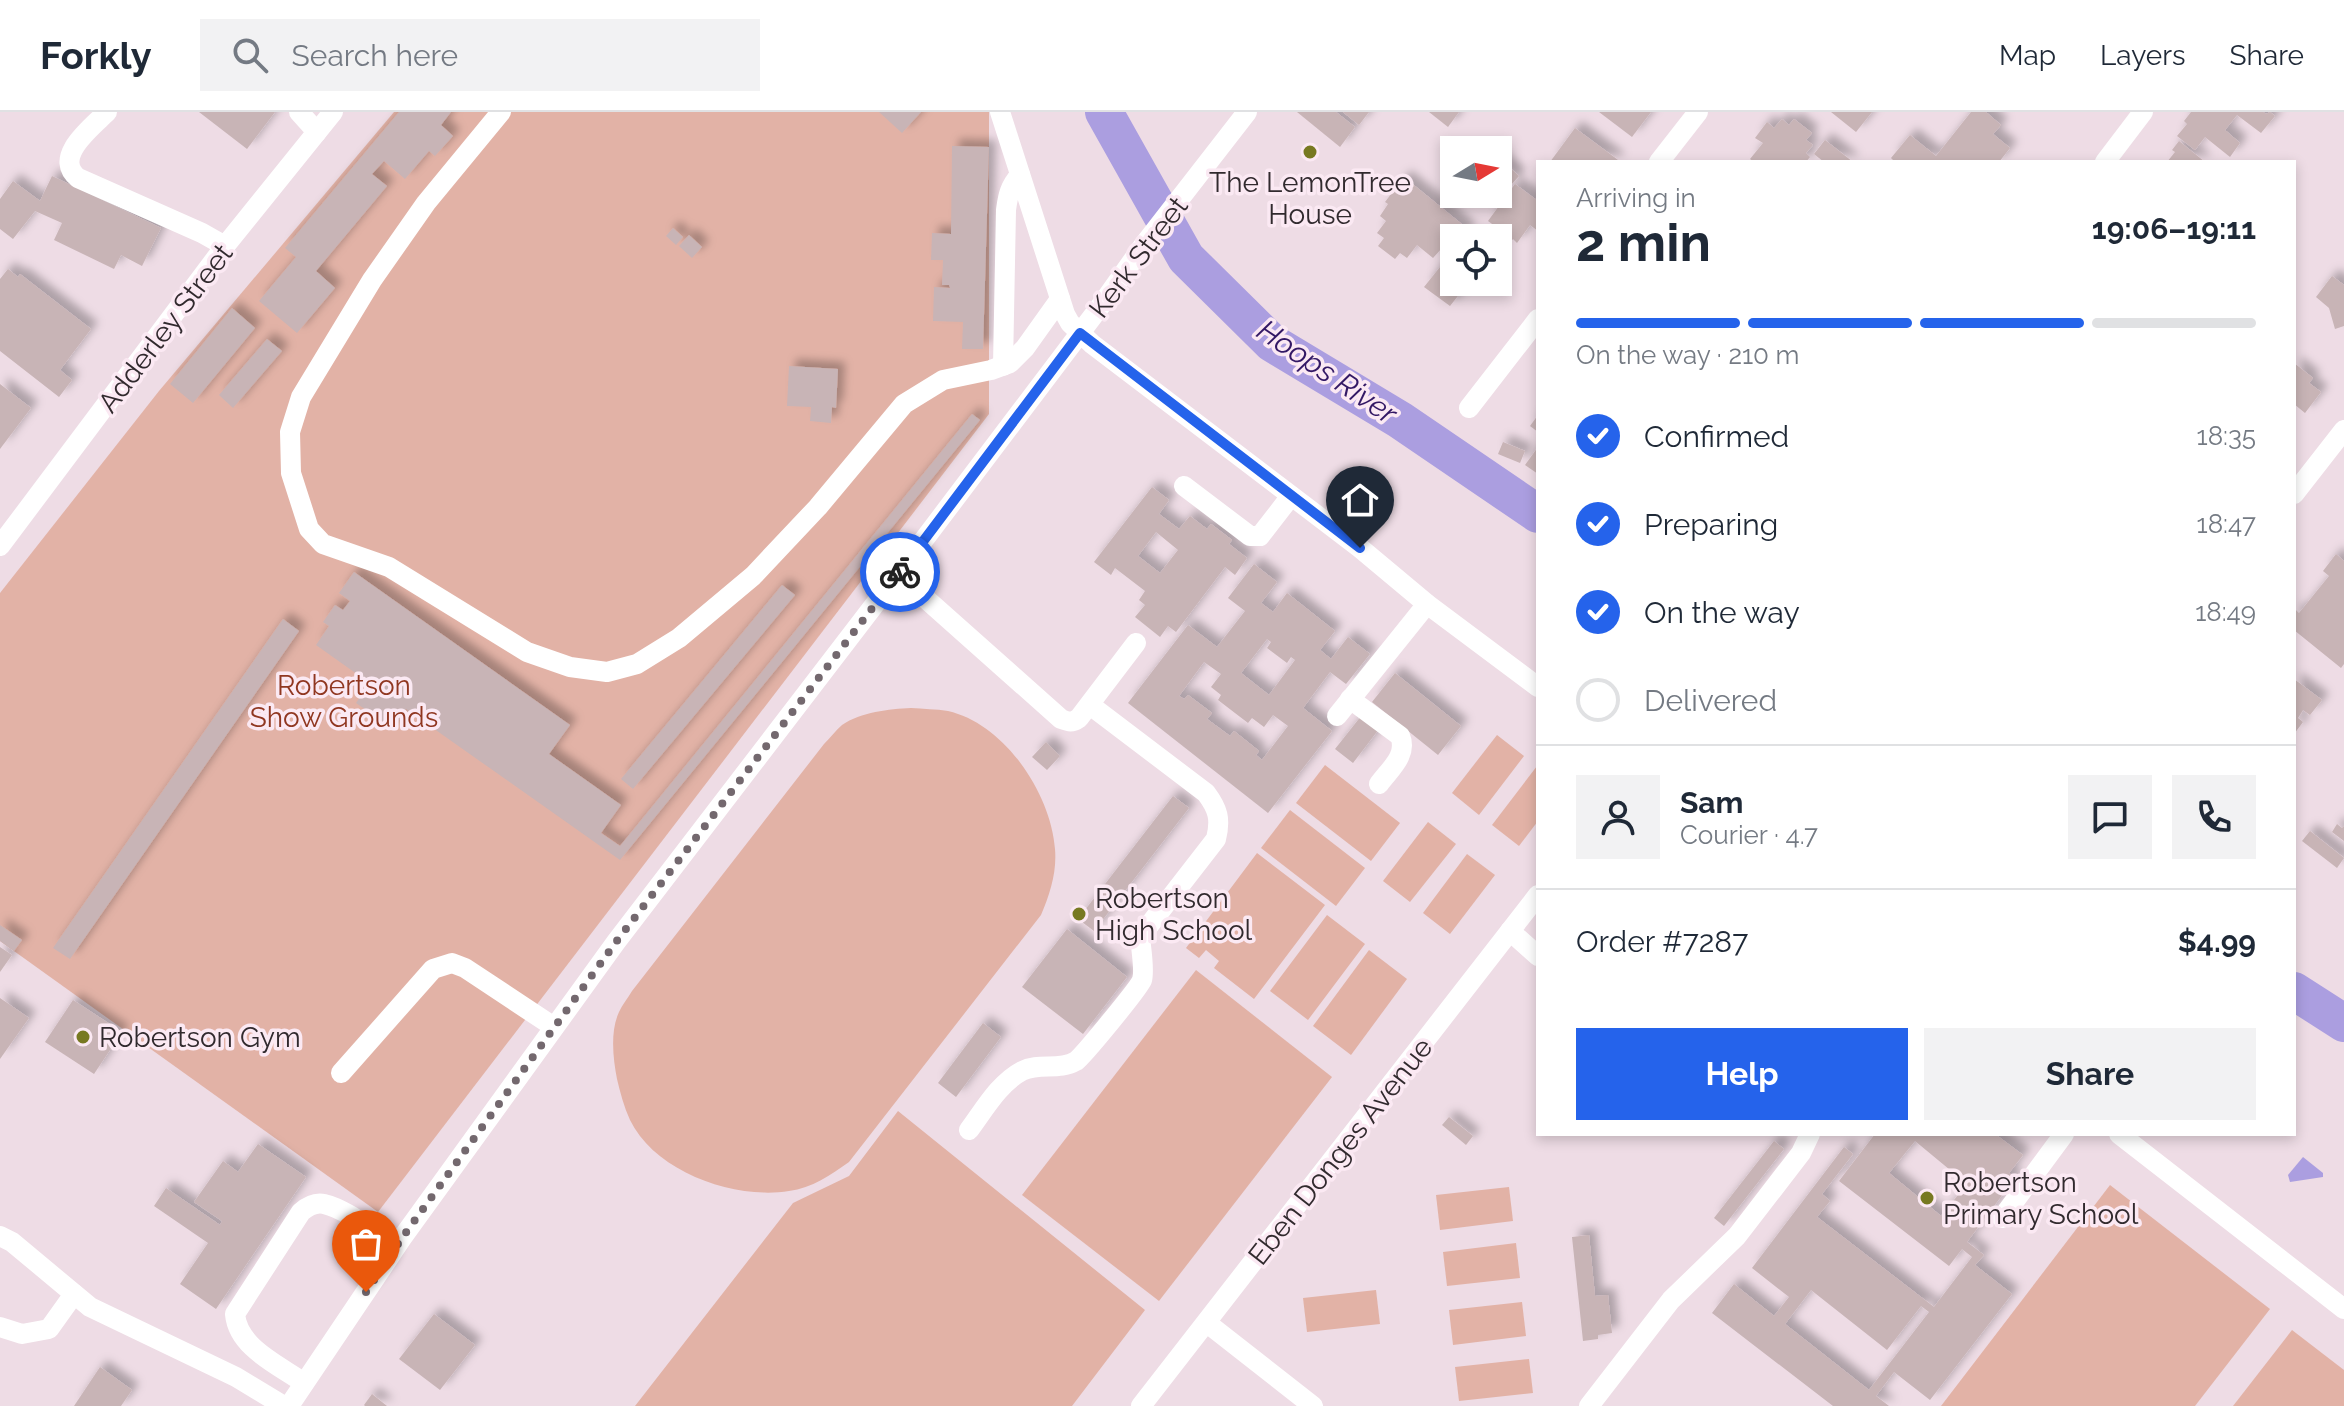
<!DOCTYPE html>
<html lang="en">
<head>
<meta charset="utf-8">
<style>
	:root { --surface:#fff; --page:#f2f2f3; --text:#1f2937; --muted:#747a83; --line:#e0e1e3; --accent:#2563eb }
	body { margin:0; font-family:Raleway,sans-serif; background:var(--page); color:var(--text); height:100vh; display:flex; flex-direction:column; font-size:30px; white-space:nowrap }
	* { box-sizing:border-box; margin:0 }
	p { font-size:26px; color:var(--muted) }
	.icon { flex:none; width:44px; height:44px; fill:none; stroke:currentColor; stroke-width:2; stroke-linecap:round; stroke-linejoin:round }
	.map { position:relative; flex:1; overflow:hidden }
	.side { position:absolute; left:1536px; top:48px; width:760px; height:976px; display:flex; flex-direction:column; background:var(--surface); border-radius:0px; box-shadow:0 4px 12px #0003 }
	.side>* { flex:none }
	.needle { width:52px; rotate:80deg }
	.tools { position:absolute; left:1440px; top:24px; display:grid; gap:16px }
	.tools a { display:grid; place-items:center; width:72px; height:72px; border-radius:0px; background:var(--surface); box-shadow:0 4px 12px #0003; font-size:40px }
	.pin { position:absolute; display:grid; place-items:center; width:68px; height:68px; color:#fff; margin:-82px -34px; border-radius:50% 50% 50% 0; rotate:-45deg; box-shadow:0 0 8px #0007 }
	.pin .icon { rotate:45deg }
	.courier { position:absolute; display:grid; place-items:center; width:80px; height:80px; margin:-40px; border:6px solid #2563eb; border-radius:50%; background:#fff; color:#222; box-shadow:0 2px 10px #0007 }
	.headline em { font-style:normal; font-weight:700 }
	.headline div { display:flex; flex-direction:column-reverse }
	.headline { display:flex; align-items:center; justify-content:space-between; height:136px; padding:0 40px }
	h1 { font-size:52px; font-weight:700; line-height:60px }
	.bar { display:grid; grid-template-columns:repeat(4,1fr); gap:12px 8px; align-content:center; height:96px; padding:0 40px }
	.bar i { height:10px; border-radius:6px; background:var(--line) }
	.bar .current { background:var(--accent) }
	.bar p { grid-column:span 4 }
	.line { display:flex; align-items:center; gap:20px; padding:0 40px; border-top:2px solid var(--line) }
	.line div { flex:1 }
	.round { display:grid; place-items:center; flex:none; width:84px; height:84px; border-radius:0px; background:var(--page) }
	ol { padding:0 40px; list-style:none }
	li { display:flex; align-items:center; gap:24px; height:88px }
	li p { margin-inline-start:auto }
	li .icon { padding:8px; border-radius:50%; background:var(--accent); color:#fff; stroke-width:4 }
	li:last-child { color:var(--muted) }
	li i { width:44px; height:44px; border:4px solid var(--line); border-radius:50% }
	.action { display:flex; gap:16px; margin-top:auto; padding:16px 40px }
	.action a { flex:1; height:92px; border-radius:0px; background:var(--accent); color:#fff; font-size:32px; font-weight:700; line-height:92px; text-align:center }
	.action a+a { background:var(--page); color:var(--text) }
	header { display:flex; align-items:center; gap:48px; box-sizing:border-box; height:112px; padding:0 40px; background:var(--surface); border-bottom:2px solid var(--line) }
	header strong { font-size:38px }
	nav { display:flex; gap:44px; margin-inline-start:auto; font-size:28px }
	.search { width:560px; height:72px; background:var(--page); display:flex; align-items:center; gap:20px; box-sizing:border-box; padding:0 28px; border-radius:0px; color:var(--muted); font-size:30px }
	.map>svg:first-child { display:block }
</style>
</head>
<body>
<header>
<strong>Forkly</strong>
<div class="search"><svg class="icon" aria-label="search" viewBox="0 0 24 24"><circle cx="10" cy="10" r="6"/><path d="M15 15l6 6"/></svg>Search here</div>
<nav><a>Map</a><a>Layers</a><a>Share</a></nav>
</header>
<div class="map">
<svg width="2344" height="1294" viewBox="0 0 2344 1294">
	<defs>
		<filter id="shadow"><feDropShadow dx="7" dy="-7" stdDeviation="4" flood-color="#0004"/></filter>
	</defs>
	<rect width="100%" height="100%" fill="#eedce5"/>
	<g fill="#e2b2a6">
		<polygon points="394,0 989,0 989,302 378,1100 0,829 0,481 159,279"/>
		<path d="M911 596C923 597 936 597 948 599 1005 612 1051 682 1055 737 1057 760 1050 782 1041 803L849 1050C831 1063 812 1076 789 1079 735 1088 655 1060 630 1008 624 995 620 980 617 967 613 947 610 919 619 900 622 893 628 886 632 879L824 632C830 626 836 618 842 613 861 600 889 597 911 596Z"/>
		<polygon points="1497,623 1524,644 1479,703 1452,681"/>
		<polygon points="1325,653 1400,711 1371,749 1296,691"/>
		<polygon points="1537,654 1538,709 1519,734 1492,713"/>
		<polygon points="1290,698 1365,756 1336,794 1261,736"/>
		<polygon points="1428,710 1456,732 1410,790 1383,769"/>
		<polygon points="1257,741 1325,793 1254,887 1214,856 1219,849 1206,838 1199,846 1186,836"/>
		<polygon points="1467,742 1495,763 1450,822 1423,801"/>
		<polygon points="1327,803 1365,832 1308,908 1270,879"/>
		<polygon points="1369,838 1407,867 1351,943 1313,914"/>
		<polygon points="1196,858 1332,965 1159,1189 1022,1083"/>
		<polygon points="898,999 1145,1198 1072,1294 635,1294 793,1091 849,1064"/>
		<polygon points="2110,1073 2270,1197 2195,1294 1941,1294"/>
		<polygon points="1509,1075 1513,1109 1440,1118 1436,1083"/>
		<polygon points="1516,1131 1520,1166 1447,1174 1443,1140"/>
		<polygon points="1376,1178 1380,1212 1307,1220 1303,1186"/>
		<polygon points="1522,1190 1526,1224 1453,1233 1449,1198"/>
		<polygon points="2292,1218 2344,1258 2344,1294 2233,1294"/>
		<polygon points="1529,1247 1533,1281 1459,1289 1455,1255"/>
	</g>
	<polygon fill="#ab9ee0" points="2303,1045 2323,1061 2323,1065 2290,1070 2288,1063"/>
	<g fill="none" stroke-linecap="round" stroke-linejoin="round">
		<g stroke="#ab9ee0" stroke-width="38">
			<polyline points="1104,0 1186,146 1272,231 1400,308 1538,402"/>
			<polyline points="2294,879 2344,911"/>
		</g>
	</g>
	<g fill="#c8b4b6" fill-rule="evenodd" filter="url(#shadow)">
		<polygon points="199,0 275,0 247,37"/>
		<polygon points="399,0 451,0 441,13 453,24 435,44 429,39 405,67 384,49 372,62 387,74 316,159 335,176 297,221 259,189 296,145 285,136"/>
		<polygon points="879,0 921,0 902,21"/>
		<polygon points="1297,0 1336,0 1355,15 1340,35"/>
		<polygon points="1343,0 1369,0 1359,13"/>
		<polygon points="1429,0 1459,0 1448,15"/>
		<polygon points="1599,0 1651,0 1632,25"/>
		<polygon points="1831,0 1872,0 1856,20"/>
		<polygon points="1971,0 1986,0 2001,13 1993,22 2010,36 1999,50 1895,50 1891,46 1910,23 1936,44"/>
		<polygon points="2191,0 2263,0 2266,2 2270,0 2275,4 2261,21 2237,3 2225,18 2240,31 2230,45 2205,25 2195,38 2177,24 2187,12 2184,9"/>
		<polygon points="1782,7 1789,13 1794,7 1812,21 1806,28 1813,33 1806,41 1810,45 1806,50 1754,50 1750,47 1763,31 1755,26 1767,10 1774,16"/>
		<polygon points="1575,16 1618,48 1616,50 1550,50"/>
		<polygon points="1825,28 1853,50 1824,50 1814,42"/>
		<polygon points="2179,29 2205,50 2167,50 2175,40 2172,38"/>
		<polygon points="952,34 989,35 983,237 962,237 963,210 933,209 934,175 950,176 949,173 942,173 943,148 931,148 932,121 951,122"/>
		<polygon points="1498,45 1519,64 1511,73 1498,62"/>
		<polygon points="52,64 161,116 142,154 121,143 114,157 54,128 62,111 35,99 13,127 0,117 0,87 13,69 40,89"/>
		<polygon points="1404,65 1469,118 1462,126 1454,126 1454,137 1449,143 1442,136 1433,146 1417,133 1407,146 1400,141 1395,147 1378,134 1384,126 1377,121 1386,109 1380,104 1388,92 1385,90"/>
		<polygon points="1515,72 1538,89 1538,119 1530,113 1517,131 1513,127 1509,132 1496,122 1499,117 1488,109"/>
		<polygon points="673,116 683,125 676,133 666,124"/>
		<polygon points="689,123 702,135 692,146 679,134"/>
		<polygon points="1444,150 1454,158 1454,170 1469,170 1450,194 1424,175"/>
		<polygon points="8,157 18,165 20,162 91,217 60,258 72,268 59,285 0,239 0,167"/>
		<polygon points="2332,164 2344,173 2344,214 2335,217 2329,196 2316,185"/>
		<polygon points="232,196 255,216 193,291 170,272"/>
		<polygon points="267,227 282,239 233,296 219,283"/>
		<polygon points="2294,251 2313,266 2309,271 2321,280 2305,301 2294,292"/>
		<polygon points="789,254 838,257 836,296 832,295 831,311 810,309 811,295 787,294"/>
		<polygon points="0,272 31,296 0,337"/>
		<polygon points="972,302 980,308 620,748 406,597 393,617 356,591 366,576 375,582 378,577 316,533 329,514 323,510 335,493 343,498 350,489 339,481 354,460 570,613 549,642 621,693 601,721 620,734"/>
		<polygon points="1538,303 1538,320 1530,314"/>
		<polygon points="1503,330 1525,339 1520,351 1498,342"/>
		<polygon points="1538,335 1538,362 1525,353"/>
		<path d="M1152 375 1169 388 1159 402 1179 417 1190 404 1207 417 1211 412 1232 428 1229 432 1247 446 1235 463 1225 455 1176 520 1168 514 1160 525 1135 505 1145 493 1139 488 1145 479 1115 456 1111 463 1094 450ZM1156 420 1178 438 1160 461 1138 444Z"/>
		<polygon points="2336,442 2344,449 2344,552 2341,556 2294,518 2294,496 2299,501 2329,464 2323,459"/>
		<path d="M1254 452 1277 470 1261 491 1273 500 1287 481 1335 519 1320 538 1331 547 1348 525 1370 542 1346 572 1330 560 1303 596 1332 619 1268 701 1128 591 1188 513 1217 535 1245 499 1228 486ZM1267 527 1271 530 1267 536 1287 551 1291 545 1295 548 1269 583 1241 561ZM1204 550 1221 562 1211 575 1221 583 1218 588 1248 611 1252 606 1264 615 1273 603 1288 614 1262 648 1256 643 1259 639 1234 619 1230 624 1207 607 1212 601 1188 583 1184 587 1179 584Z"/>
		<polygon points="782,473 795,483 633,677 621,667"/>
		<polygon points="283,507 299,519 70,847 53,836"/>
		<polygon points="1395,561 1461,614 1438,643 1372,590"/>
		<polygon points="2294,567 2322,588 2310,603 2303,598 2298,606 2303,610 2294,622"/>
		<polygon points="1362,603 1379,617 1353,651 1335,637"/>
		<polygon points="1046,630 1060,644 1047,658 1032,645"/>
		<polygon points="1173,684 1189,696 1094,819 1078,807"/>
		<polygon points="2337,712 2342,716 2344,714 2344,729 2332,720"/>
		<polygon points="2310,719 2344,746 2337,756 2302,729"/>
		<polygon points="0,813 22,828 14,839 0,829"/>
		<polygon points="1067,817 1127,865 1083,922 1022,875"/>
		<polygon points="0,835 12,843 0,860"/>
		<polygon points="0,886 29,906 0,947"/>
		<polygon points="73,888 122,920 94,962 45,930"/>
		<polygon points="983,911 1001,925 956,985 938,971"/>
		<polygon points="1449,1005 1473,1024 1466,1033 1442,1013"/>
		<path d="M1875 1022H1987L1991 1024 1995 1022 2023 1043 2009 1061 2015 1066 1967 1130 1984 1143 1975 1153 2012 1182 1930 1288 1894 1260 1876 1284 1889 1294H1833L1712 1201 1734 1172 1774 1204 1789 1185 1752 1156 1844 1035 1853 1042 1822 1082 1830 1089 1817 1105 1934 1195 1972 1145 1962 1137 1949 1154 1839 1069ZM1915 1029 1967 1072 1941 1104 1889 1061ZM1811 1178 1887 1238 1921 1194 1929 1200 1869 1278 1785 1212Z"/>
		<polygon points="1774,1029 1784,1037 1724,1114 1714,1106"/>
		<polygon points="258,1032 306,1065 216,1197 180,1172 208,1131 154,1094 166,1076 220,1113 222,1109 194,1090 223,1049 238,1060"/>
		<polygon points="1589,1123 1595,1184 1608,1183 1612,1221 1598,1223 1598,1227 1583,1229 1572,1125"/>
		<polygon points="434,1202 475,1233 440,1278 399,1247"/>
		<polygon points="100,1255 132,1278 121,1294 74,1294"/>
		<polygon points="372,1282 387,1294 365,1294 364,1293"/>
	</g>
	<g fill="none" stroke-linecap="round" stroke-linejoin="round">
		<g stroke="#fff" stroke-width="20">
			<path d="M107 0C92 15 52 45 78 66L202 121 225 134"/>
			<polyline points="299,0 317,20"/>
			<polyline points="501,0 426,91 372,168 301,285 290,320 291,361 309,417 323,432 389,455 527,540 570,555 607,560 637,552 679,526 753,464 818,395 904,292 943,268 991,258 1010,251 1025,236 1060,187"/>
			<polyline points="1000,0 1065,202 1070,211 1092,232 1360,436 1427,492 1538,575"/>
			<polyline points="1659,50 1698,0"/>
			<polyline points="2105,50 2143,0"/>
			<path d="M1003 254 1006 98C1008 83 1010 74 1020 63"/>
			<polyline points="1469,296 1538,207"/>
			<polyline points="1184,374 1250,424 1260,424 1291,384"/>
			<polyline points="2294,382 2344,318"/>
			<polyline points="0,434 225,134 333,0"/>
			<path d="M898 462 1061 607C1069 610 1072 611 1079 606L1136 531"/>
			<path d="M1350 587 1400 624C1408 643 1390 657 1379 672"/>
			<polyline points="1337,604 1427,492"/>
			<polyline points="1510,819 1538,844"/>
			<polyline points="341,961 433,857 452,851 465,856 554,915"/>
			<path d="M969 1018C984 998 999 971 1022 959 1039 950 1059 959 1076 949 1083 944 1139 876 1142 868 1145 859 1141 836 1140 825L1216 727C1221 707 1218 697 1206 681L1090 593"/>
			<polyline points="2119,1022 2344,1197"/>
			<polyline points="2002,1106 2064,1022"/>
			<polyline points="0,1124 12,1130 90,1195 236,1265 284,1294"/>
			<polyline points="1207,1211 1313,1294"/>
			<polyline points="0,1215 22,1222 49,1217 74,1182"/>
			<path d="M304 1271C279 1253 238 1236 235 1202L301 1100C308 1094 315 1090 324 1092 347 1097 376 1122 396 1134"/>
			<polyline points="289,1294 402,1126 616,830 898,462 1099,196 1143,134 1247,0"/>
			<polyline points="1141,1294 1538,783"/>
			<polyline points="1589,1294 1671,1188 1737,1124 1801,1041 1810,1022"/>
		</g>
	</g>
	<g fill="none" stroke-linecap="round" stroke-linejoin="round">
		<polyline stroke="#73686e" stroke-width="8" stroke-dasharray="0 14.4" points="366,1180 402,1126 616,830 900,460"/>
		<polyline stroke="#2563eb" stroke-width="10" points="900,460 1080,221 1360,436"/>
	</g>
	<g fill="#777921" stroke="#fbe9f3" stroke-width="3">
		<circle cx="1310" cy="40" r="8"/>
		<circle cx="1079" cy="802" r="8"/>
		<circle cx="83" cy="925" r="8"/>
		<circle cx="1927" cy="1086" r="8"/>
	</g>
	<g text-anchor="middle" stroke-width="7" stroke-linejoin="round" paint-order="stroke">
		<g font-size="28" fill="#312a2e" stroke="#fbe9f3" text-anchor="start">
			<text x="1310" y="80" text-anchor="middle">The LemonTree<tspan x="1310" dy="32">House</tspan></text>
			<text x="1095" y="796">Robertson<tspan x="1095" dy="32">High School</tspan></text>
			<text x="99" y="935">Robertson Gym</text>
			<text x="1943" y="1080">Robertson<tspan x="1943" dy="32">Primary School</tspan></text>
		</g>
		<g font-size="28" fill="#312a2e" stroke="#fbe9f3">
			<text transform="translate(1138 145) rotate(-53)" y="10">Kerk Street</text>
			<text transform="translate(165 216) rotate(-53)" y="10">Adderley Street</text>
			<text transform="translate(1340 1039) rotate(-52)" y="10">Eben Donges Avenue</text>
		</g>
		<g font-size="28" fill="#903721" stroke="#fbe9f3">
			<text x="344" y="583">Robertson<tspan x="344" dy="32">Show Grounds</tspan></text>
		</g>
		<g font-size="30" font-style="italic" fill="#331865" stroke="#fbe9f3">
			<text transform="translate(1327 260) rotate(34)" y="10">Hoops River</text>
		</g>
	</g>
</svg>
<div class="tools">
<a><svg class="needle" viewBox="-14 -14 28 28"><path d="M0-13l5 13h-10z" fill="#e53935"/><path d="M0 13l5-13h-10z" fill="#747a83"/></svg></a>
<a><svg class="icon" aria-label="locate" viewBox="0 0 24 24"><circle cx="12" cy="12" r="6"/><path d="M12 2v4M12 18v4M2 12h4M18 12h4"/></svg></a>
</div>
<div class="pin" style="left:366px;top:1180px;background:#ea580c"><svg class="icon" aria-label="bag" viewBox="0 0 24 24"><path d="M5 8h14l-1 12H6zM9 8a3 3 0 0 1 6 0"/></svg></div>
<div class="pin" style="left:1360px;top:436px;background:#1f2937"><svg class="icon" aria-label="home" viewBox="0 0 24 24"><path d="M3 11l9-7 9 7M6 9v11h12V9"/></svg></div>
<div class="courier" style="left:900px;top:460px"><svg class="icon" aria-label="bike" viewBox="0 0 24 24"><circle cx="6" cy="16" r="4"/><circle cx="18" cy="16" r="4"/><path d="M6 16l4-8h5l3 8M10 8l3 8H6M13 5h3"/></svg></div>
<section class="side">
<div class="headline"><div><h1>2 min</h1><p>Arriving in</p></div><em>19:06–19:11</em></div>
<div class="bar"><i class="current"></i><i class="current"></i><i class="current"></i><i></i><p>On the way · 210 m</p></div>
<ol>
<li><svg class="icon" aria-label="check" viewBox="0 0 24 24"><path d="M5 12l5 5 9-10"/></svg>Confirmed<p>18:35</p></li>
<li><svg class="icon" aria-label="check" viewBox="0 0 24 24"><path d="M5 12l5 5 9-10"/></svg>Preparing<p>18:47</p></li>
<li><svg class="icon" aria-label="check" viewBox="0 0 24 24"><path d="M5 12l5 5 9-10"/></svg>On the way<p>18:49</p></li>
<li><i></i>Delivered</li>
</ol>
<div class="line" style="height:144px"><a class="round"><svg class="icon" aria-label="person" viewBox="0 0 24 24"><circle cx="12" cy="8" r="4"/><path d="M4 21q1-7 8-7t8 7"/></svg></a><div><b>Sam</b><p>Courier · 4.7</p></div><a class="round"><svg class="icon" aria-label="chat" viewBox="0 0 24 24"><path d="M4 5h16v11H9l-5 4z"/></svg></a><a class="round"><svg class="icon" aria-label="phone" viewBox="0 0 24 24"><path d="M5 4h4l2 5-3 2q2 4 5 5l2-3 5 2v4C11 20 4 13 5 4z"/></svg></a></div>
<div class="line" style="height:104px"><div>Order #7287</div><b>$4.99</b></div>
<div class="action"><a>Help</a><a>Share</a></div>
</section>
</div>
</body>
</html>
